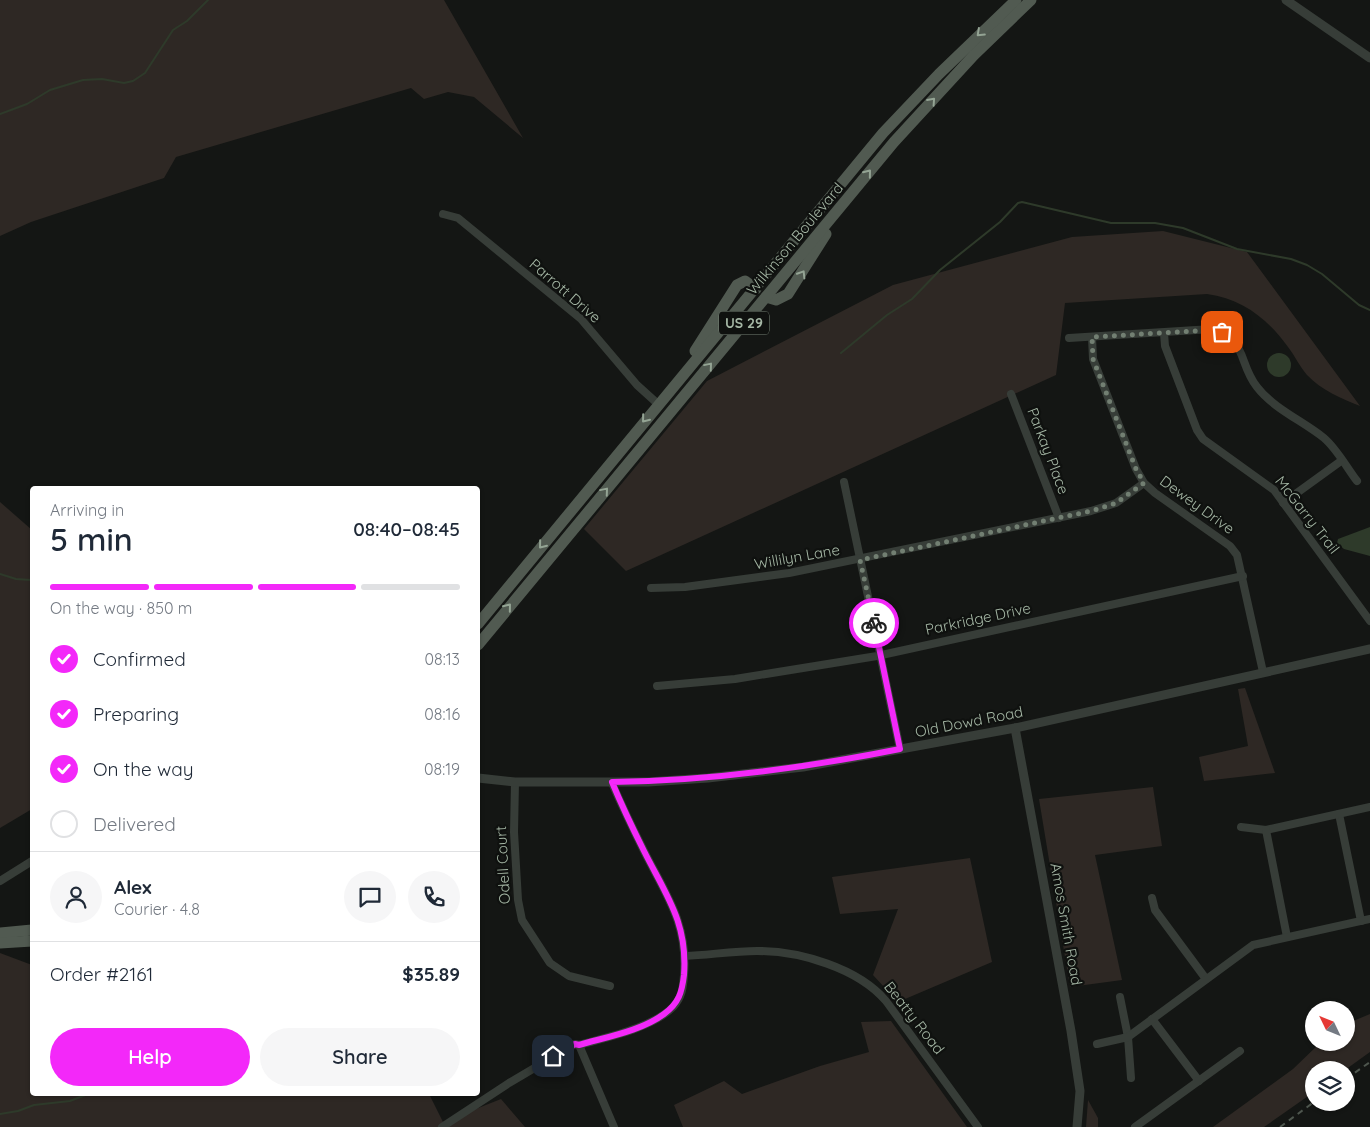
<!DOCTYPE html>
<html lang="en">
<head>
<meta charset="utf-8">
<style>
	:root { --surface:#fff; --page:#f6f6f7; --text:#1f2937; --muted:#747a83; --line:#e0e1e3; --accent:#f328f9 }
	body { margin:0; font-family:Quicksand,sans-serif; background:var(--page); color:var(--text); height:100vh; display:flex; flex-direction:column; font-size:19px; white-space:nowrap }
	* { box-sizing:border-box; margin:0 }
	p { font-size:16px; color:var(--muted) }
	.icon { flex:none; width:28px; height:28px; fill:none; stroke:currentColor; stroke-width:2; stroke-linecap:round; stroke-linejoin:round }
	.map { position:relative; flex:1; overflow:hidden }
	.drawer { position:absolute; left:30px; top:486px; width:450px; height:610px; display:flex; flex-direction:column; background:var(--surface); border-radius:5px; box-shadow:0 1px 4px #0004 }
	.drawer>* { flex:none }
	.needle { width:32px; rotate:313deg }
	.buttons { position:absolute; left:1305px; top:1001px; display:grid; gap:10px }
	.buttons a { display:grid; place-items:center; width:50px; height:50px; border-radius:50%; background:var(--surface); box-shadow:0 1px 4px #0004; font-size:25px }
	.pin { position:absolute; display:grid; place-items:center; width:42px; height:42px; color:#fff; margin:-21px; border-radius:10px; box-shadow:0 2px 8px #0006 }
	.courier { position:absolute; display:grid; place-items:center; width:50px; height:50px; margin:-25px; border:4px solid #f328f9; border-radius:50%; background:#fff; color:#222; box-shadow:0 1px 6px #0007 }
	.summary em { font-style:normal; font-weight:600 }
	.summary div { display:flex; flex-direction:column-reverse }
	.summary { display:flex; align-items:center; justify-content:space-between; height:85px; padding:0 20px }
	h1 { font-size:32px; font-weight:600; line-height:38px }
	.bar { display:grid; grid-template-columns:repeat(4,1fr); gap:8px 5px; align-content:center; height:60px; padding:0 20px }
	.bar i { height:6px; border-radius:4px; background:var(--line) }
	.bar .on { background:var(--accent) }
	.bar p { grid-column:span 4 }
	.line { display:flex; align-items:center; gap:12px; padding:0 20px; border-top:1px solid var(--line) }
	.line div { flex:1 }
	.round { display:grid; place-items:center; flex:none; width:52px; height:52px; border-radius:26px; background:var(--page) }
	ol { padding:0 20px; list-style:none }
	li { display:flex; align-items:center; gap:15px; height:55px }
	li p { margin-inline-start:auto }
	li .icon { padding:5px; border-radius:50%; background:var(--accent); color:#fff; stroke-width:4 }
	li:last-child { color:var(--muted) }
	li i { width:28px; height:28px; border:2px solid var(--line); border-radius:50% }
	.primary-button { display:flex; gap:10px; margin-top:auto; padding:10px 20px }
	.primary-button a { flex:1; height:58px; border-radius:30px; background:var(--accent); color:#fff; font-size:20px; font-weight:600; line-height:58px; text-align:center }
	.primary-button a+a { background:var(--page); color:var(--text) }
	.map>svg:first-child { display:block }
</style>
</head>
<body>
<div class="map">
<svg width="1370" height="1127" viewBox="0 0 1370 1127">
	<rect width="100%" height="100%" fill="#141614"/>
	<g fill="#2e2824">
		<polygon points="0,0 444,0 523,138 474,97 448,92 424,99 411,88 176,157 164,178 31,222 0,236"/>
		<path d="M1163 231 1247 252 1360 406C1342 399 1321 390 1307 375 1300 367 1295 356 1288 347 1267 318 1242 299 1207 294L1065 303 1056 375 626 571 584 529 707 381 893 285 1072 237Z"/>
		<polygon points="0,502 32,530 32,809 0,828"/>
		<polygon points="1245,688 1275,773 1204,781 1199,757 1248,746 1238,689"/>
		<polygon points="1153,787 1162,846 1095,855 1122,980 1070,987 1039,799"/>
		<polygon points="970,858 992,962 898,1002 873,975 898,909 840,914 832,877"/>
		<polygon points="0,953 32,965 32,1094 429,1094 443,1122 501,1099 525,1127 0,1127"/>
		<polygon points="1370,1014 1370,1052 1345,1070 1314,1070 1314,1092 1264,1127 1213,1127 1293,1069 1320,1043 1346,1042 1346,1024"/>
		<polygon points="891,1021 967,1127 683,1127 674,1105 724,1081 742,1094 820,1066 869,1052 861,1022"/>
		<polygon points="1088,1100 1098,1118 1098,1127 1086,1127"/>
	</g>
	<g fill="#2e3a2a">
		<circle cx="1279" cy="365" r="12"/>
		<polygon points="1370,527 1370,556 1344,549 1337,543 1338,539"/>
	</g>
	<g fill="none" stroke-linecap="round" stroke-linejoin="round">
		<g stroke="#2e3a2a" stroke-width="2">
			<polyline points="0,114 27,104 50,90 83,80 102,79 124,83 133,81 145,73 173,30 187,21 208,0"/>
			<polyline points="841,353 887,315 912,299 940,270 1000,222 1018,203 1022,202 1111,223 1155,223 1183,228 1237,249 1291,259 1307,265 1322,274 1359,305 1370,310"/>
			<polyline points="0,574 16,579 31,580 32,582"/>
			<polyline points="0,1114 18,1111 34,1105 70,1101 88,1094"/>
		</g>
		<g stroke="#373d38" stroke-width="8">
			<polyline points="443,214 458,218 581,319 637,385 658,404"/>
			<polyline points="1164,333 1165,346 1197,430 1203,439 1274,490 1370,621"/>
			<polyline points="1092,337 1093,359 1136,469 1144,483 1155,493 1230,546 1237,555 1263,672"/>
			<path d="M1069 338 1212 329C1248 340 1238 363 1257 387 1274 409 1303 421 1324 438 1337 449 1347 468 1357 481"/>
			<polyline points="1011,394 1059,518"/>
			<polyline points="844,482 900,749"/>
			<polyline points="1283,503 1341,461"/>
			<polyline points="651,588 685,587 789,573 1091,511 1116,503 1144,483"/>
			<polyline points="657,686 735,679 877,656 1243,576"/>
			<polyline points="515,782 514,832 518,900 522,920 550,963 569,976 610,986"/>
			<polyline points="1339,814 1361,921"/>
			<polyline points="1241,827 1266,830 1370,807"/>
			<polyline points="1266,830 1287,937"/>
			<polyline points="0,881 32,861"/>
			<polyline points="1152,898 1155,910 1206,979"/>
			<path d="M685 956C709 955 733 951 757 951 800 951 858 968 886 1001L978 1127"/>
			<polyline points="1120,997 1128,1037 1131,1078"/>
			<polyline points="1152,1019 1199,1081"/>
			<polyline points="1097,1044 1128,1037 1253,945 1370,919"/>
			<polyline points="579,1045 614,1127"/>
			<path d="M442 1127 509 1083 575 1044 579 1045C607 1037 652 1028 673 1007 682 997 683 988 684 975 688 923 666 895 644 851 633 829 622 806 612 783"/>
			<polyline points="1135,1127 1240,1051"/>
		</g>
		<g stroke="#373d38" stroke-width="9">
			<polyline points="1286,0 1370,58"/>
			<polyline points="1015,728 1071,1031 1080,1091 1077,1127"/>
			<polyline points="478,778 515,782 648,782 708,778 803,767 1015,728 1370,649"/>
		</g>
		<g stroke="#515a51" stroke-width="11">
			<polyline points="766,297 776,300 788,294 826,234"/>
			<polyline points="695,351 737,285 745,281 756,289"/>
			<polyline points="478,624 883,133 939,74 1016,0"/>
			<polyline points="478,645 894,142 974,55 1031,0"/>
			<polyline points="0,933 32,930"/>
			<polyline points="0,943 32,941"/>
		</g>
		<g stroke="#4e564e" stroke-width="2" stroke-dasharray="6 5" stroke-linecap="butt">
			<polyline points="1346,1079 1370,1062"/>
			<polyline points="1280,1127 1314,1102"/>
		</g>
	</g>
	<defs><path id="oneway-chevron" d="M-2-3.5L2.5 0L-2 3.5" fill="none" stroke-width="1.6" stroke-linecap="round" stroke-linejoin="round" transform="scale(1.25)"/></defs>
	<g stroke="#94a494">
		<use href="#oneway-chevron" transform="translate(980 33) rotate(137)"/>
		<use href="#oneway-chevron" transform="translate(932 101) rotate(-48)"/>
		<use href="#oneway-chevron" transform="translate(868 173) rotate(-51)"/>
		<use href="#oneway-chevron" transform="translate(802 274) rotate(-58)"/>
		<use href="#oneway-chevron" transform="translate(709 366) rotate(-50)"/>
		<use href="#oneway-chevron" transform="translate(645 419) rotate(129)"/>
		<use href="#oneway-chevron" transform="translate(605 491) rotate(-50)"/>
		<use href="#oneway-chevron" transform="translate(542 545) rotate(129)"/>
		<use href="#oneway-chevron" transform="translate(508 607) rotate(-51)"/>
	</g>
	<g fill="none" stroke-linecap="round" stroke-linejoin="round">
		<polyline stroke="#727f72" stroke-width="5" stroke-dasharray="0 9" points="874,623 860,560 1091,511 1116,503 1144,483 1136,469 1093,359 1092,337 1212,330 1222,332"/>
		<path stroke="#f328f9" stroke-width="6" d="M553 1056 575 1044 579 1045C606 1037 641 1031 664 1014 679 1003 682 992 684 975 688 923 666 895 644 851 633 829 622 806 612 782 709 781 805 768 900 749L874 623"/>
	</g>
	<g text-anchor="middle" stroke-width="4.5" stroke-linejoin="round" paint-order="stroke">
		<rect fill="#0f110f" stroke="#788578" stroke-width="1" x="719" y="311.5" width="50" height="23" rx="4"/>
		<g font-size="14" font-weight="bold" fill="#a5b7a5">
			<text x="744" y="328">US 29</text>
		</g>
		<g font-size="15" fill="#a5b7a5" stroke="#0f110f">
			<text transform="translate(795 239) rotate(-50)" y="5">Wilkinson Boulevard</text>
			<text transform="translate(565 291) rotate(41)" y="5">Parrott Drive</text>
			<text transform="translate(1048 451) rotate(69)" y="5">Parkay Place</text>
			<text transform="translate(1197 505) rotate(36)" y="5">Dewey Drive</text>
			<text transform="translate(1307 515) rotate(52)" y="5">McGarry Trail</text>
			<text transform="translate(797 557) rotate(-10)" y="5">Willilyn Lane</text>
			<text transform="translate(978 619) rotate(-12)" y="5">Parkridge Drive</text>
			<text transform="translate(969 722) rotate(-11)" y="5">Old Dowd Road</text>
			<text transform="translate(503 865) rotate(-93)" y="5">Odell Court</text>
			<text transform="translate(1066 924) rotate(80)" y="5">Amos Smith Road</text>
			<text transform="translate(914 1018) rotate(52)" y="5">Beatty Road</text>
		</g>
	</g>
</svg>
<div class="buttons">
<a><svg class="needle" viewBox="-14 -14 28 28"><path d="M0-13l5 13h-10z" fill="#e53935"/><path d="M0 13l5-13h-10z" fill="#747a83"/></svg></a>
<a><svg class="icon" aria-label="layers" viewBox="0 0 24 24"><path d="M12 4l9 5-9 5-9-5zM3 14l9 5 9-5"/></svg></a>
</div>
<div class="pin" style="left:1222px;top:332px;background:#ea580c"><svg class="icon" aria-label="bag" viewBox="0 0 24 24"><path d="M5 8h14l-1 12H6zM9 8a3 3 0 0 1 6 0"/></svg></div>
<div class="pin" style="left:553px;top:1056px;background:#1f2937"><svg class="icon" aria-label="home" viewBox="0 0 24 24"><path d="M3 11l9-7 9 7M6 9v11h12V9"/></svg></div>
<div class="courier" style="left:874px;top:623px"><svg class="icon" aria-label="bike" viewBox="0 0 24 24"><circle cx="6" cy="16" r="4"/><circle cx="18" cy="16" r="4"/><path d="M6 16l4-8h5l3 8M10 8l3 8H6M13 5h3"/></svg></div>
<section class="drawer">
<div class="summary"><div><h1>5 min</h1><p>Arriving in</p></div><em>08:40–08:45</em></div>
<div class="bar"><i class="on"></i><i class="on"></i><i class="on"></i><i></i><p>On the way · 850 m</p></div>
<ol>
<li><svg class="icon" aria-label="check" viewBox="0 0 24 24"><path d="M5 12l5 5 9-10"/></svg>Confirmed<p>08:13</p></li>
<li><svg class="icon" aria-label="check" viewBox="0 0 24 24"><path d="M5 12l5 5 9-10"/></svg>Preparing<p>08:16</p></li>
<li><svg class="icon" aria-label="check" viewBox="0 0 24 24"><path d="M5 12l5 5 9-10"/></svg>On the way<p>08:19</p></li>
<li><i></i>Delivered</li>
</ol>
<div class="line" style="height:90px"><a class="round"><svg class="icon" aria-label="person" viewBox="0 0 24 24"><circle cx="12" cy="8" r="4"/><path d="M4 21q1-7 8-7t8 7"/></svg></a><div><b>Alex</b><p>Courier · 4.8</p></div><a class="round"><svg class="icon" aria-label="chat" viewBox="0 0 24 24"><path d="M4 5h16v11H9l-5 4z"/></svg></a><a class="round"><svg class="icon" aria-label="phone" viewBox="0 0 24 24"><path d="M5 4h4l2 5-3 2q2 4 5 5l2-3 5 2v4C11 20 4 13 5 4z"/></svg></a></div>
<div class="line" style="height:65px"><div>Order #2161</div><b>$35.89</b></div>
<div class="primary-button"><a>Help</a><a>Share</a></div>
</section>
</div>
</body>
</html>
